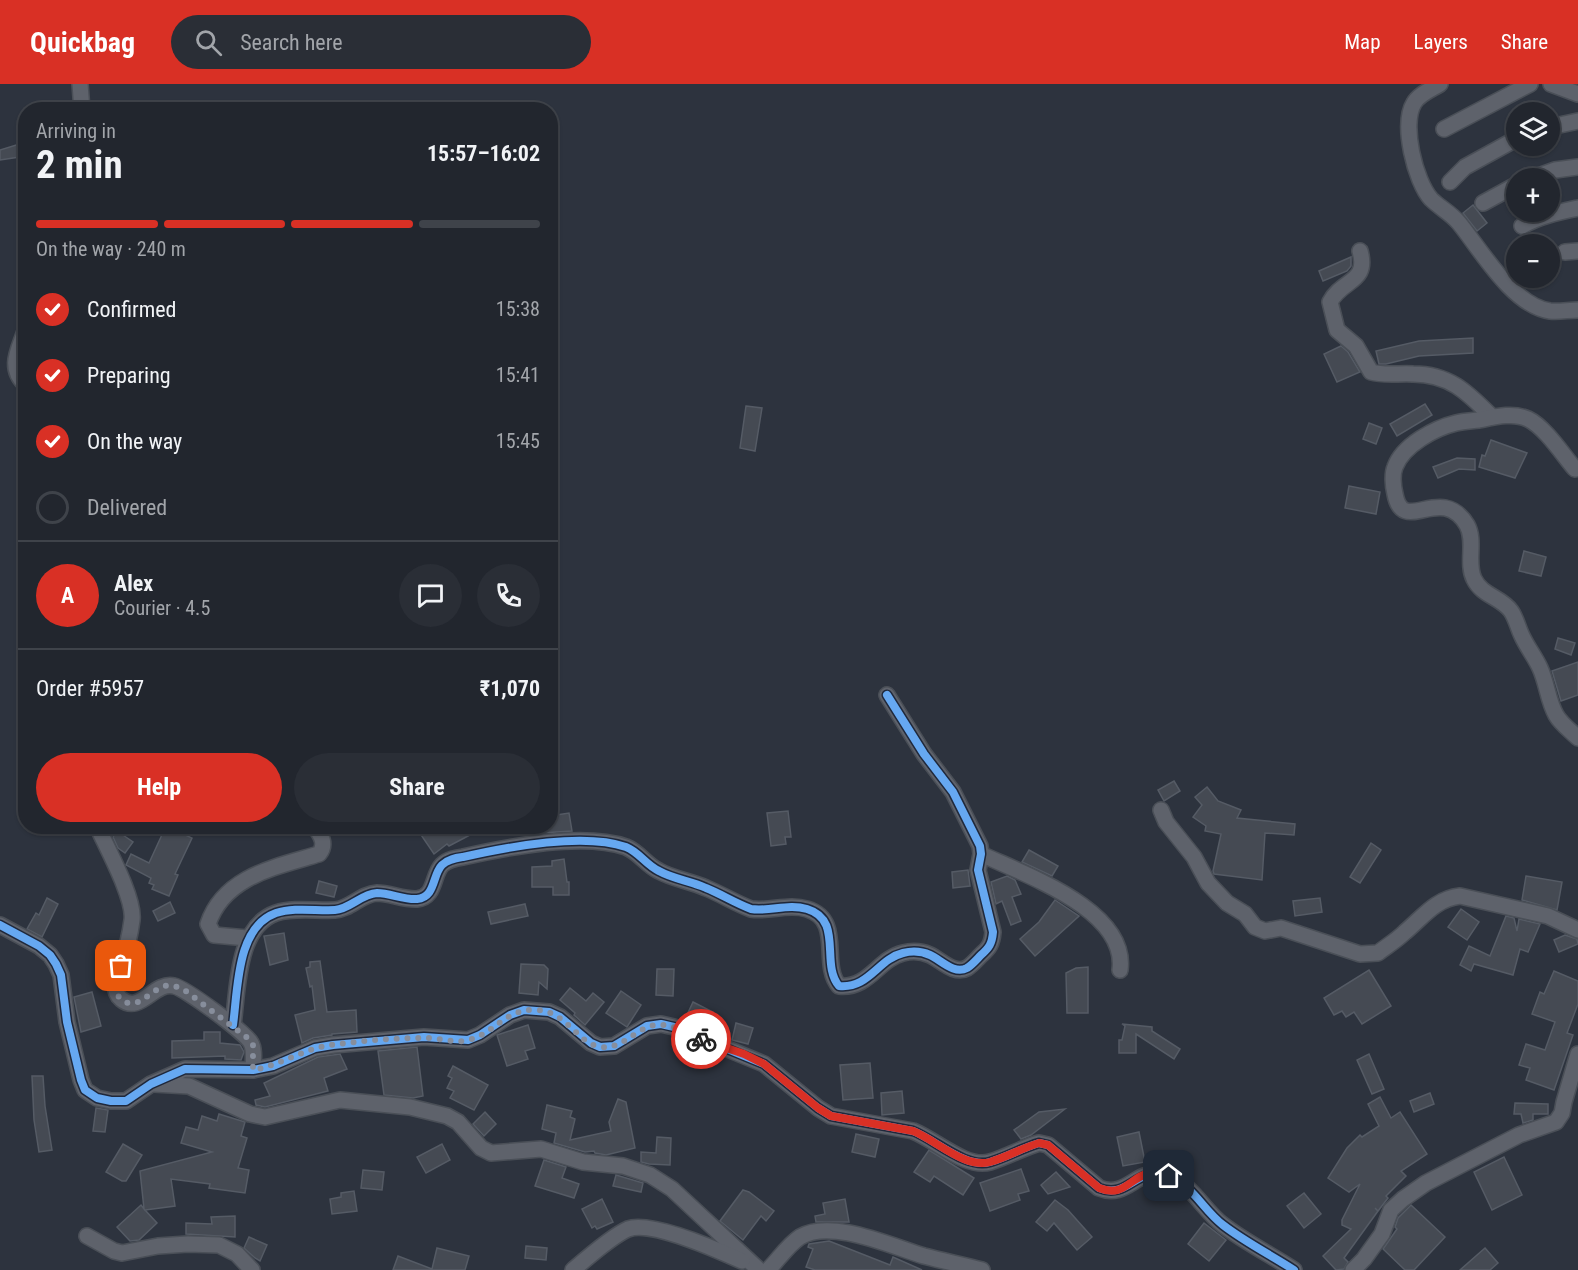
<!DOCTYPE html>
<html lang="en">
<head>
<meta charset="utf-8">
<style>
	:root { --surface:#22262e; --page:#2a2e36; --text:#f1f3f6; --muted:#a2a5aa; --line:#3f434a; --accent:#d93025 }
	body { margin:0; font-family:"Roboto Condensed",sans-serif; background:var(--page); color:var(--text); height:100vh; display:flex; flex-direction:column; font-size:22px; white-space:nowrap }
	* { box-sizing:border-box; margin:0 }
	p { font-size:20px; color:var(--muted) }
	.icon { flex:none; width:33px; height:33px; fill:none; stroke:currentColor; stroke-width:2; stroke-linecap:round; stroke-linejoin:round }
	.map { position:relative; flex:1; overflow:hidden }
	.details { position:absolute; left:18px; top:18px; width:540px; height:732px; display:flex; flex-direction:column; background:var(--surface); border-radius:24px; box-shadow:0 2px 4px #0004,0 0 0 2px var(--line) }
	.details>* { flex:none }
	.buttons { position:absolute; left:1506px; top:18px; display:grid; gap:12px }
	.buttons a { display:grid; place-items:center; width:54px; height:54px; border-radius:50%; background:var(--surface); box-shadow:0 2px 4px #0004,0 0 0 2px var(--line); font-size:30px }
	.pin { position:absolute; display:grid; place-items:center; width:51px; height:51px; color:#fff; margin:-26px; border-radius:12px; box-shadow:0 3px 9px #0006 }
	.courier { position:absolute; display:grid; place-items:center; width:60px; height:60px; margin:-30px; border:4px solid #d93025; border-radius:50%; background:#fff; color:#222; box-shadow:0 2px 8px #0007 }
	.head em { font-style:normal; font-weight:700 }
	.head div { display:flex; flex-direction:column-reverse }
	.head { display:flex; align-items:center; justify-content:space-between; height:102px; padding:0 18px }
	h1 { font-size:39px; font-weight:700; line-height:45px }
	.bar { display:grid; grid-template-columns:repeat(4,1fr); gap:9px 6px; align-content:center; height:72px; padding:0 18px }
	.bar i { height:8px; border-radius:4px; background:var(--line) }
	.bar .active { background:var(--accent) }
	.bar p { grid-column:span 4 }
	.line { display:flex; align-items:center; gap:15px; padding:0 18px; border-top:2px solid var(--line) }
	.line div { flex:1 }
	.round { display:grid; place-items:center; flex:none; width:63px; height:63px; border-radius:32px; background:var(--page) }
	ol { padding:0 18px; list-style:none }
	li { display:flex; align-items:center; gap:18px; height:66px }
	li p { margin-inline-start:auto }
	li .icon { padding:6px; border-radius:50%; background:var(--accent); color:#fff; stroke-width:4 }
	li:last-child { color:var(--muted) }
	li i { width:33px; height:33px; border:3px solid var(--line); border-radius:50% }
	.cta { display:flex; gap:12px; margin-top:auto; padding:12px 18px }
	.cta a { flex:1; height:69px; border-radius:36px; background:var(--accent); color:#fff; font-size:24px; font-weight:700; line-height:69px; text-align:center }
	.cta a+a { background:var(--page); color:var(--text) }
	header { display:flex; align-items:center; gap:36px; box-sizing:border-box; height:84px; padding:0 30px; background:var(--accent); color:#fff }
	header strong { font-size:28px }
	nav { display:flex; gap:33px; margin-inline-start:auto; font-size:21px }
	.search { width:420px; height:54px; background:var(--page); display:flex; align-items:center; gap:15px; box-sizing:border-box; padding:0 21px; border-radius:33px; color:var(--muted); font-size:22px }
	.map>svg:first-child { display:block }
</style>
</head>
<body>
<header>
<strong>Quickbag</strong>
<div class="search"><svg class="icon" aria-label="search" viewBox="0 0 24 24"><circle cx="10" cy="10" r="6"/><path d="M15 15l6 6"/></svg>Search here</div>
<nav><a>Map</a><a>Layers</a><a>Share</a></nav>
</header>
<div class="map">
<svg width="1578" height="1186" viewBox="0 0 1578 1186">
	<rect width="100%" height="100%" fill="#2d333e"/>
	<g fill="#454a53" stroke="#555b65" stroke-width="1.5">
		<polygon points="26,58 26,72 0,76 0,66"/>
		<polygon points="1473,121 1487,139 1477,147 1463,129"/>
		<polygon points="1351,173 1351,182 1347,187 1323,197 1319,187"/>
		<polygon points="1473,254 1473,269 1419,272 1386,280 1379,280 1376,267 1419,257"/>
		<polygon points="1341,262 1348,268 1360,288 1337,298 1324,270"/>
		<polygon points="1425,320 1432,331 1397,352 1390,340"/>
		<polygon points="746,322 762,324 755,367 740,364"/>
		<polygon points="1369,339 1382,344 1376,360 1363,355"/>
		<polygon points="1491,356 1527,369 1515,394 1479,383 1482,371 1485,372"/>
		<polygon points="1457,374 1475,375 1475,386 1459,385 1438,394 1433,383"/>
		<polygon points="1349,402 1380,408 1376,430 1345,424"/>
		<polygon points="1524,467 1546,473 1541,492 1519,487"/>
		<polygon points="1558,554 1575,559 1571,571 1555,565"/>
		<polygon points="1578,578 1578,611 1561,617 1552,587"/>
		<polygon points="1174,697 1180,707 1164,717 1158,706"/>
		<polygon points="1207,703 1218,717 1241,726 1237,734 1295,740 1294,751 1265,749 1262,796 1214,790 1213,787 1221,750 1205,747 1206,742 1193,733 1202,721 1195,713"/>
		<polygon points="788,727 791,753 785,753 786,760 771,762 767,729"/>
		<polygon points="569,729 572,747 541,749 540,742 550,742 550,732"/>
		<polygon points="166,742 192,754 175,790 178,791 169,812 152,805 154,801 149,799 151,794 126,781 131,770 149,779"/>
		<polygon points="415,742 487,742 449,762 447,760 434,770"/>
		<polygon points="117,747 133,758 125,769 118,764 113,753"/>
		<polygon points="1371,759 1381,766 1360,799 1350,793"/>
		<polygon points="1029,766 1058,782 1052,792 1022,778"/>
		<polygon points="564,775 567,798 569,798 569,811 553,811 553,803 532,803 532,783 552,782 552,777"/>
		<polygon points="968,786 970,802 953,804 952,788"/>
		<polygon points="1007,792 1015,796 1021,810 1012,813 1021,837 1011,841 1002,817 996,820 991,798"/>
		<polygon points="1526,792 1562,798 1557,826 1522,816"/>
		<polygon points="319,797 337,802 334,813 316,809"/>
		<polygon points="47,814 58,820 42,853 27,845 36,829 39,831"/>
		<polygon points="1320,814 1322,828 1295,832 1293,817"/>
		<polygon points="1055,816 1079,832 1035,872 1020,855 1039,838"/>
		<polygon points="170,818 175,829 158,837 153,827"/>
		<polygon points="525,820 528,832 491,840 488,828"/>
		<polygon points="1461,825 1479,838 1467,856 1448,843"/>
		<polygon points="1506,832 1514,834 1517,847 1519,835 1540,840 1528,868 1520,865 1513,891 1474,880 1471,887 1460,881 1469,862 1490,872"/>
		<polygon points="284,849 288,876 270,881 264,852"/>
		<polygon points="1565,851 1577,855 1578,860 1559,868 1554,856"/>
		<polygon points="320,877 327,928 356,926 357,948 332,950 332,951 313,954 302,959 295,931 315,926 312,902 310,903 306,884 310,883 310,878"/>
		<polygon points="521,880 544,881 548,885 547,905 539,898 538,911 519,909"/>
		<polygon points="1088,883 1088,929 1067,929 1066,889 1076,884"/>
		<polygon points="657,885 674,885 673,912 656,911"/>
		<polygon points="1369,886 1391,922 1362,940 1354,928 1346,933 1342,927 1334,931 1324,914"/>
		<polygon points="1554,887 1578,897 1578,920 1567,949 1573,951 1554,1006 1526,996 1530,984 1519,981 1526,960 1545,966 1555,938 1532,930 1540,908 1544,910"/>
		<polygon points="570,904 586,917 593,909 604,918 585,941 574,931 575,929 560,916"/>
		<polygon points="621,907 641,921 627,943 606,929"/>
		<polygon points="92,908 101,942 81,948 74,913"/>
		<polygon points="693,918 713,928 707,941 687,931"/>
		<polygon points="736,939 753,944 748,960 732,956"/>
		<polygon points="1122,940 1152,943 1152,947 1180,965 1174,975 1136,950 1136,969 1119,969 1119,956 1122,956 1125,942"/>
		<polygon points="528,941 535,964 525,967 528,975 507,982 497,951"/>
		<polygon points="204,948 220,948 220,959 240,961 244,968 241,976 225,975 225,972 172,974 172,957 204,956"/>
		<polygon points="417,963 423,1012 413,1014 384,1011 378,967"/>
		<polygon points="340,970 347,985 324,994 328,1007 265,1023 256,1021 255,1016 270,1012 264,999 318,973"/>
		<polygon points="1369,970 1384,1005 1372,1010 1357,976"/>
		<polygon points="870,979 873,1014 843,1016 840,981"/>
		<polygon points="453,982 488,1001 474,1026 450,1014 454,1007 447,1004 452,994 448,992"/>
		<polygon points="32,992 43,992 45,1022 52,1066 39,1068 34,1036"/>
		<polygon points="902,1007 904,1029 882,1031 881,1009"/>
		<polygon points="1430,1009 1434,1020 1414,1028 1410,1017"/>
		<polygon points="1380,1013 1391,1034 1400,1028 1427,1070 1401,1087 1406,1092 1386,1112 1388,1114 1378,1127 1375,1124 1378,1127 1344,1174 1348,1178 1344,1185 1336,1186 1323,1172 1351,1145 1342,1141 1342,1136 1360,1100 1349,1108 1328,1094 1347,1064 1360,1051 1362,1053 1379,1042 1368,1020"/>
		<polygon points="618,1015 626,1018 635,1064 606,1071 595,1069 594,1067 585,1068 554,1059 556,1049 542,1045 547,1021 572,1027 570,1033 575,1035 570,1056 611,1047 609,1038"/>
		<polygon points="1515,1019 1548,1020 1548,1030 1533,1030 1533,1036 1523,1039 1521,1030 1514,1030"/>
		<polygon points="96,1024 108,1026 105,1048 93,1047"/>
		<polygon points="1065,1025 1031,1051 1021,1055 1014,1046 1039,1028"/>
		<polygon points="485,1028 496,1040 484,1052 473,1040"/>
		<polygon points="219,1030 245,1038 241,1052 247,1054 238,1084 249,1086 245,1109 209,1104 210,1100 171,1095 175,1122 145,1126 157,1139 139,1156 130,1157 117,1143 141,1121 144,1125 140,1087 212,1068 181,1059 186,1043 198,1046 202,1032 217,1037"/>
		<polygon points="1139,1048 1145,1078 1123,1082 1117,1053"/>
		<polygon points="856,1050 879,1055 875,1073 852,1068"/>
		<polygon points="657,1053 671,1054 670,1081 649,1080 641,1078 641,1068 656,1069"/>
		<polygon points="123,1060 142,1071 126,1097 122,1097 106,1088"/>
		<polygon points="442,1060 450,1076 426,1089 417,1073"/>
		<polygon points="929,1066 974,1094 963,1111 934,1092 930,1098 914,1088"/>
		<polygon points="1504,1073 1522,1111 1492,1126 1474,1088"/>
		<polygon points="544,1076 566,1083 562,1094 579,1100 574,1114 535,1102"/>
		<polygon points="1021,1085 1029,1107 1018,1110 1020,1116 990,1127 980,1099"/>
		<polygon points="363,1086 384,1088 382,1106 361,1104"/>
		<polygon points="1056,1088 1070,1103 1048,1110 1041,1101"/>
		<polygon points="616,1091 643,1099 641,1108 613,1102"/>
		<polygon points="743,1106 749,1108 774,1127 766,1137 761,1132 743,1156 720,1137"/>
		<polygon points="354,1107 357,1127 332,1130 330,1115 341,1113 341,1109"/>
		<polygon points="1304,1109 1321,1130 1304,1144 1287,1122"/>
		<polygon points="602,1115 613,1138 597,1145 595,1142 592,1144 582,1125"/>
		<polygon points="845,1115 849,1138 816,1138 815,1132 825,1130 823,1119"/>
		<polygon points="1055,1116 1068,1126 1092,1153 1077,1166 1054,1139 1047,1147 1036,1138"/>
		<polygon points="1411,1121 1445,1153 1414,1186 1405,1186 1383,1165 1397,1145 1395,1143 1398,1134"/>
		<polygon points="235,1132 235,1153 186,1150 186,1139 212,1140 211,1133"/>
		<polygon points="1204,1139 1226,1156 1209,1177 1188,1160"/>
		<polygon points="249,1153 267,1161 260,1177 255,1174 244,1164"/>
		<polygon points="829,1157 890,1181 893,1173 922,1186 815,1186 806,1183 813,1165 808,1163 809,1160"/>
		<polygon points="526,1162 547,1164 546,1176 525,1174"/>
		<polygon points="437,1164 469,1172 465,1186 393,1186 398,1172 432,1185"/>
		<polygon points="1485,1164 1498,1179 1490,1186 1460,1186"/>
	</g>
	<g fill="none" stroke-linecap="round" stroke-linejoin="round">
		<g stroke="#4a4f57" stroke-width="18">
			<g id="minor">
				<polyline points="80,0 82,26"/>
				<path d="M1440 0C1432 5 1419 10 1414 19 1401 40 1415 97 1431 115 1440 124 1451 129 1459 139 1481 166 1513 222 1550 227 1559 228 1569 226 1578 226"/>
				<polyline points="1551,0 1578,10"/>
				<polyline points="1550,43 1578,37"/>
				<polyline points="1444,45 1530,0"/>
				<polyline points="1533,94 1555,86 1578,83"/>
				<polyline points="1450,98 1465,83 1516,55"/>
				<polyline points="1483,119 1516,101"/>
				<path d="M1522 142C1539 132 1559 128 1578 124"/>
				<path d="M1360 167C1369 199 1342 195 1330 218L1337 246 1356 262 1371 288C1384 292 1400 289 1413 290 1450 290 1468 309 1492 333"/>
				<polyline points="1565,168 1578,167"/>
				<path d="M26 244C20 264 6 283 26 301"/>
				<path d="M1575 385C1563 371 1545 343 1528 335 1513 328 1494 333 1479 336 1471 337 1464 337 1456 339 1435 344 1403 361 1395 383 1392 390 1393 402 1395 410 1403 453 1441 398 1467 441 1476 457 1466 479 1474 495 1482 512 1501 513 1511 527 1516 534 1518 544 1522 552 1527 563 1535 573 1540 584 1547 599 1548 617 1556 631 1561 640 1571 647 1578 654"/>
				<path d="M1161 726 1166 738 1194 773 1208 799 1227 819 1245 830 1255 843 1265 847 1281 844 1360 870 1378 869C1387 862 1397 856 1405 848 1423 833 1435 815 1460 812L1548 832 1578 846"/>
				<path d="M97 742C107 764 135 815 132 836 130 852 126 867 121 881 119 886 116 893 115 898 115 904 116 911 121 915 140 931 154 897 174 902 185 904 246 949 251 959 255 966 253 978 253 986"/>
				<path d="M981 770C1025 791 1128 826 1120 886"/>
				<path d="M0 841 39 862 50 871 56 880 61 891 67 938 81 996 85 1006 97 1014 111 1017H126L151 1000 185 985 253 986 273 982 315 964 333 961 424 953 468 956 480 951 510 931 524 926 549 928 560 933 591 959 600 963 614 962 647 942 661 940 674 943 764 980 818 1024 831 1032 913 1047C936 1056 966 1085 990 1078 1007 1073 1022 1064 1039 1059L1048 1061 1099 1104C1129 1116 1137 1080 1168 1092 1193 1101 1203 1126 1223 1141 1245 1158 1271 1171 1294 1186"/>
				<path d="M247 854 214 851 208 840C224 792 276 783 319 770 327 760 321 751 314 742"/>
				<path d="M233 941C238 906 236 843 276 829 294 823 316 827 335 826 350 825 361 810 377 809 390 809 404 816 417 815 436 813 432 791 442 781 448 775 456 774 463 773 507 763 583 748 626 763 639 768 646 781 659 787 673 795 691 797 706 804 721 810 735 819 751 825 770 828 788 819 807 825 844 836 820 880 839 902 869 905 878 875 903 869 911 867 921 867 930 871 941 876 954 891 967 884 972 881 977 875 981 871 989 864 992 860 993 848L978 786 981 770 980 762 953 708 924 670 887 611"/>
				<polyline points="154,1000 189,1002 250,1030 265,1033 340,1016 410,1023 447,1032 458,1038 481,1064 491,1069 541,1065 583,1078 623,1082 650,1091 672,1105 759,1186"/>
				<polyline points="87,1152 114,1167 122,1169 158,1162 188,1160 219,1161 237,1170 252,1186"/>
				<path d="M573 1186C587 1174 612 1152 628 1145 651 1136 720 1167 742 1177"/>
				<path d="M768 1186C778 1176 788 1161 800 1153 831 1134 893 1163 924 1172 943 1177 963 1181 982 1186"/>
				<polyline points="1353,1186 1364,1175 1382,1150 1391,1126 1403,1115 1426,1099 1519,1051 1556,1038 1562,1029 1564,1018 1578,970"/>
			</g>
		</g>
		<use href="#minor" stroke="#5e626b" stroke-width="15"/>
		<g stroke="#1f283b" stroke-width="11">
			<g id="cycleway">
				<path d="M0 841 39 862 50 871 56 880 61 891 67 938 81 996 85 1006 97 1014 111 1017H126L151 1000 185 985 253 986 273 982 315 964 333 961 424 953 468 956 480 951 510 931 524 926 549 928 560 933 591 959 600 963 614 962 647 942 661 940 674 943 764 980 818 1024 831 1032 913 1047C936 1056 966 1085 990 1078 1007 1073 1022 1064 1039 1059L1048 1061 1099 1104C1129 1116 1137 1080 1168 1092 1193 1101 1203 1126 1223 1141 1245 1158 1271 1171 1294 1186"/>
				<path d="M233 941C238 906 236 843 276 829 294 823 316 827 335 826 350 825 361 810 377 809 390 809 404 816 417 815 436 813 432 791 442 781 448 775 456 774 463 773 507 763 583 748 626 763 639 768 646 781 659 787 673 795 691 797 706 804 721 810 735 819 751 825 770 828 788 819 807 825 844 836 820 880 839 902 869 905 878 875 903 869 911 867 921 867 930 871 941 876 954 891 967 884 972 881 977 875 981 871 989 864 992 860 993 848L978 786 981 770 980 762 953 708 924 670 887 611"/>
			</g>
		</g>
		<use href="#cycleway" stroke="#66a8f1" stroke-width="8"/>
	</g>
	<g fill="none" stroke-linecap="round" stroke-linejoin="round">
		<path stroke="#878e9c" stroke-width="6" stroke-dasharray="0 10.8" d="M121 882C117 892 111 904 119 913 135 931 149 906 165 902 171 900 177 903 183 905L249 955 253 961V986C281 981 303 965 331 961 361 957 392 954 422 954 437 953 454 960 468 956 495 950 506 923 538 926 568 929 577 959 600 963 624 967 639 938 663 941 676 942 689 950 701 955"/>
		<path stroke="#d93025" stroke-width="8" d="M701 955 744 970 764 980 818 1024 831 1032 913 1047C936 1056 965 1085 990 1078 1007 1073 1022 1064 1039 1059L1048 1061 1099 1104C1124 1114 1129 1094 1149 1089 1156 1087 1163 1090 1169 1092"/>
	</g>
</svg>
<div class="buttons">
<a><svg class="icon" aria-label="layers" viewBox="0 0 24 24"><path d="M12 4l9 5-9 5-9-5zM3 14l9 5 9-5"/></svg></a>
<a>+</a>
<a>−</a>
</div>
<div class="pin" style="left:121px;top:882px;background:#ea580c"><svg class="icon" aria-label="bag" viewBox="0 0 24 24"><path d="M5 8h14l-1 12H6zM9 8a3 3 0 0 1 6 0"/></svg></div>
<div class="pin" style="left:1169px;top:1092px;background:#1f2937"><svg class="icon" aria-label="home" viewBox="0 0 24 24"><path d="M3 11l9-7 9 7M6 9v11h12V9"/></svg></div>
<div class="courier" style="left:701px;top:955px"><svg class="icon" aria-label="bike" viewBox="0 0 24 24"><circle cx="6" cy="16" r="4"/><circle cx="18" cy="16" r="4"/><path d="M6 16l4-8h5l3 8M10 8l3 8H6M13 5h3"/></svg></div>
<section class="details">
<div class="head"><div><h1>2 min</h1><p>Arriving in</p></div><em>15:57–16:02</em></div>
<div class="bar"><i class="active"></i><i class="active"></i><i class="active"></i><i></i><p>On the way · 240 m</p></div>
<ol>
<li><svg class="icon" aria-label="check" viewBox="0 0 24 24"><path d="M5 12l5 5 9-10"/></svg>Confirmed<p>15:38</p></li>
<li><svg class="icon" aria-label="check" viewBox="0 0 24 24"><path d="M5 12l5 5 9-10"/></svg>Preparing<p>15:41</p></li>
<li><svg class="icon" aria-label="check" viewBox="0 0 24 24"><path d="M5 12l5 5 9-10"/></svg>On the way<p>15:45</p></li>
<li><i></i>Delivered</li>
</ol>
<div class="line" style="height:108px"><b class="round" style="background:var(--accent);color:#fff">A</b><div><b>Alex</b><p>Courier · 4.5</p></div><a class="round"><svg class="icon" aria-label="chat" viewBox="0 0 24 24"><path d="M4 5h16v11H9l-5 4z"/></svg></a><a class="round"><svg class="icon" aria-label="phone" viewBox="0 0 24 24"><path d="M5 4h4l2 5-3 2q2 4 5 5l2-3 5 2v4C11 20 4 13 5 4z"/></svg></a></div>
<div class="line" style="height:78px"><div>Order #5957</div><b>₹1,070</b></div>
<div class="cta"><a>Help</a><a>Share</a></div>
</section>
</div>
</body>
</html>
